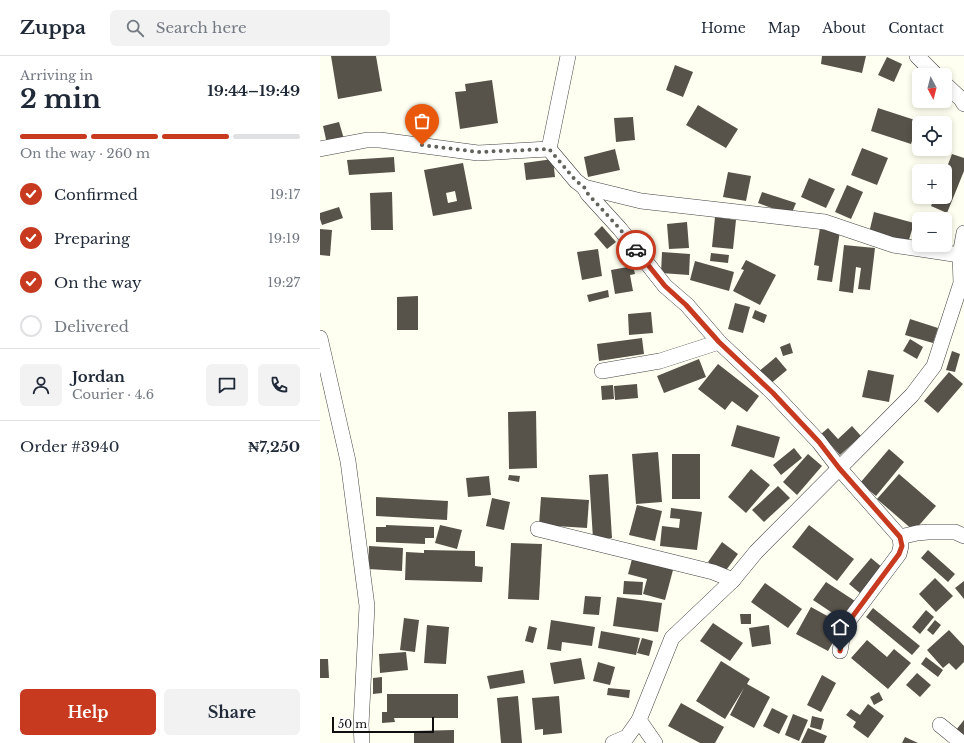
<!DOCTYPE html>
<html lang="en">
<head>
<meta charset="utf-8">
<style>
	:root { --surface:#fff; --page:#f2f2f3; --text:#1f2937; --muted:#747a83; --line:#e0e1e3; --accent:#c73a1f }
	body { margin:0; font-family:"Libre Baskerville",serif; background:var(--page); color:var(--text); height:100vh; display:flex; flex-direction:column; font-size:15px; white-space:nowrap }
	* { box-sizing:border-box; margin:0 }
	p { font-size:13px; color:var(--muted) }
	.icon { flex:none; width:22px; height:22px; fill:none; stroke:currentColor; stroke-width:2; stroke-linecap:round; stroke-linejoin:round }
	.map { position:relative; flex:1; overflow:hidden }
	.details { display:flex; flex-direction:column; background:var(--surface); width:320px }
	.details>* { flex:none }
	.needle { width:26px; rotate:173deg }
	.fabs { position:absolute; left:592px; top:12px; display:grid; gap:8px }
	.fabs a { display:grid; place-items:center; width:40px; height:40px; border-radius:6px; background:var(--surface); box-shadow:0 2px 6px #0003; font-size:20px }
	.scale { position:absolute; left:12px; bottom:10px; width:102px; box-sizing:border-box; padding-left:4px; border:2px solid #0f0f0f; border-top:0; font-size:11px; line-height:14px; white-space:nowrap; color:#0f0f0f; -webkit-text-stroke:3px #fff; paint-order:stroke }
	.pin { position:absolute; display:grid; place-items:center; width:34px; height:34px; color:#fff; margin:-41px -17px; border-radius:50% 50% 50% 0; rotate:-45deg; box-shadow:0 0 4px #0007 }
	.pin .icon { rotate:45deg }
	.courier { position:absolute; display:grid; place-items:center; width:40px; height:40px; margin:-20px; border:3px solid #c73a1f; border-radius:50%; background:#fff; color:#222; box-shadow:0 1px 5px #0007 }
	.summary em { font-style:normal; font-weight:800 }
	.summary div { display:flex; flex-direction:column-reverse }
	.summary { display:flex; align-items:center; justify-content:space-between; height:68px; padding:0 20px }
	h1 { font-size:26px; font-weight:800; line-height:30px }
	.bar { display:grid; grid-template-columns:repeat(4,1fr); gap:6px 4px; align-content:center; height:48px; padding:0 20px }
	.bar i { height:5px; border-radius:3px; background:var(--line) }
	.bar .selected { background:var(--accent) }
	.bar p { grid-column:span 4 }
	.line { display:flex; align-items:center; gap:10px; padding:0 20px; border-top:1px solid var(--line) }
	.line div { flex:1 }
	.round { display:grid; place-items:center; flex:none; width:42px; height:42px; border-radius:6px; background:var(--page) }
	ol { padding:0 20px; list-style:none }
	li { display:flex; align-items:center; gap:12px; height:44px }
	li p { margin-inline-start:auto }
	li .icon { padding:4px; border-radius:50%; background:var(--accent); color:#fff; stroke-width:4 }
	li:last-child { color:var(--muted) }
	li i { width:22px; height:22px; border:2px solid var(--line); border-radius:50% }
	.primary-button { display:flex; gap:8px; margin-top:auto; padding:8px 20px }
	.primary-button a { flex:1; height:46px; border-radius:6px; background:var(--accent); color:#fff; font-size:16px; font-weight:800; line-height:46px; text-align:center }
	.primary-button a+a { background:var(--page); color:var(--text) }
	header { display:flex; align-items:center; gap:24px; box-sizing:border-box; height:56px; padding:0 20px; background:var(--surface); border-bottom:1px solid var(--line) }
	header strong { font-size:19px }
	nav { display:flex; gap:22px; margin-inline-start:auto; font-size:14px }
	.search { width:280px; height:36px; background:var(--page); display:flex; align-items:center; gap:10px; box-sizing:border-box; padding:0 14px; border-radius:6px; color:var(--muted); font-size:15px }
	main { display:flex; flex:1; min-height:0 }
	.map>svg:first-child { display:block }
</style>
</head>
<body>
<header>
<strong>Zuppa</strong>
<div class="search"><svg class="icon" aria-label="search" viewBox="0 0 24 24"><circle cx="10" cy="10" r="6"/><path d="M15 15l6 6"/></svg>Search here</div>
<nav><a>Home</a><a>Map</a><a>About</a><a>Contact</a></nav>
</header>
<main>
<section class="details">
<div class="summary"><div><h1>2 min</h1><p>Arriving in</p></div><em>19:44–19:49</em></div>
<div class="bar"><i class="selected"></i><i class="selected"></i><i class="selected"></i><i></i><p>On the way · 260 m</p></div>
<ol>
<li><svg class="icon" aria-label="check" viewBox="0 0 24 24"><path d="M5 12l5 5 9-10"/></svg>Confirmed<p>19:17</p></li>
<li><svg class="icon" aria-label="check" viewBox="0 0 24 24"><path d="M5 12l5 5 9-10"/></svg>Preparing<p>19:19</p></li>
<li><svg class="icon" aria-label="check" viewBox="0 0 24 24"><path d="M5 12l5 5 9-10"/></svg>On the way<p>19:27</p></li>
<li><i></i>Delivered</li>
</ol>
<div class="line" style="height:72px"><a class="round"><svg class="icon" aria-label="person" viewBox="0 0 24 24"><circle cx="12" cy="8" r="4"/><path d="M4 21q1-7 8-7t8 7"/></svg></a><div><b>Jordan</b><p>Courier · 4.6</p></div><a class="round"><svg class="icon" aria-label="chat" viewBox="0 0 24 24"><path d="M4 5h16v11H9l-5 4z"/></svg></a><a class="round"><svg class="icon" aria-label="phone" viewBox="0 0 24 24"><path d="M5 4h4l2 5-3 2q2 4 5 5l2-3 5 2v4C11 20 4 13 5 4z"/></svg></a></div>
<div class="line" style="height:52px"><div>Order #3940</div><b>₦7,250</b></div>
<div class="primary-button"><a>Help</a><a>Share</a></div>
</section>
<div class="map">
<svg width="644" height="687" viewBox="0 0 644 687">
	<rect width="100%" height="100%" fill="#fffff1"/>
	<g fill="#58534a" fill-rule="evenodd">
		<polygon points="11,0 56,0 62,35 18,43"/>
		<polygon points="502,0 546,0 542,17 501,8"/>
		<polygon points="567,1 582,8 574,26 558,19"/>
		<polygon points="355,9 373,16 363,41 346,34"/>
		<polygon points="172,24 178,67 140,73 135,36 146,35 145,28"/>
		<polygon points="378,49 418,73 406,92 366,69"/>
		<polygon points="558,52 598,65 591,88 551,75"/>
		<polygon points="313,61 315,84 296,86 294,62"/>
		<polygon points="19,66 24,83 7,88 3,70"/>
		<polygon points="542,92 568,102 557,129 531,119"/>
		<polygon points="295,93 300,114 268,121 264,101"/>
		<polygon points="632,98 644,102 644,115 627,157 611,150 615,141 625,141 625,116"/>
		<polygon points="74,101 75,116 29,119 27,104"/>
		<polygon points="233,103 235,121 206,124 204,107"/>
		<path d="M143 107 152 153 113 160 104 114ZM135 135 137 145 128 147 126 137Z"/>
		<polygon points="408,116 431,120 426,145 403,141"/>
		<polygon points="489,122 515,133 506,152 481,141"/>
		<polygon points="527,129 543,136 531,163 515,156"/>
		<polygon points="72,136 73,174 51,174 50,137"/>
		<polygon points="442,136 476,147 471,159 438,147"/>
		<polygon points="19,151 23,162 2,169 0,163 0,157"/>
		<polygon points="554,156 594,167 588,187 549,177"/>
		<polygon points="395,161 416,164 413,193 392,191"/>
		<polygon points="367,166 369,192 349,193 347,168"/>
		<polygon points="282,170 296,186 287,193 274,178"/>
		<polygon points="500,172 520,175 512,226 497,224 499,210 494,209"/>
		<polygon points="0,173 12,174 10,200 0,199"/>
		<polygon points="524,189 555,192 550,234 538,233 541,212 536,211 533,237 519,235"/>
		<polygon points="278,193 282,220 262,224 257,196"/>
		<polygon points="342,196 370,198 369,219 341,217"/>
		<polygon points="391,197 409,199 408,207 390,205"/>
		<polygon points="426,204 456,219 440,249 413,235 424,214 421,213"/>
		<polygon points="375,205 414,216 409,235 370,224"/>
		<polygon points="313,210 315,218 310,219 313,235 295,238 291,214"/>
		<polygon points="288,234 289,241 269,246 267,239"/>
		<polygon points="98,240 98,274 77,274 77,241"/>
		<polygon points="415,247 430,251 423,277 408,273"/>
		<polygon points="435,254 447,259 444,267 432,262"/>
		<polygon points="331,256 333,277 309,279 308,258"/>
		<polygon points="590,263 618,272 613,287 585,279"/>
		<polygon points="322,282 324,298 279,305 277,288"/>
		<polygon points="590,283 603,291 597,303 583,295"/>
		<polygon points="470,287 473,297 463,300 460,291"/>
		<polygon points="632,295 640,298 635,316 626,314"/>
		<polygon points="456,301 467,314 449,329 438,316"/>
		<polygon points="379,303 386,321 344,337 337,320"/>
		<polygon points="398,308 439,340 427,356 412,345 405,354 378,333"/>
		<polygon points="548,314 574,319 569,346 542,341"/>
		<polygon points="629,316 643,328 618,357 604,345"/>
		<polygon points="317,328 318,342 295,344 294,330"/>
		<polygon points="293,329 294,343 282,344 281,330"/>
		<polygon points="216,355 217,412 189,413 188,356"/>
		<polygon points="417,369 460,381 454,402 411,390"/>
		<polygon points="532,370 541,380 520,399 501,378 508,372 518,383"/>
		<polygon points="474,392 482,402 461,419 453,409"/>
		<polygon points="569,393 584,406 556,440 540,427"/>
		<polygon points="338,396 342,446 316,448 312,398"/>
		<rect x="352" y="398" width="28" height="45"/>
		<polygon points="488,398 502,410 477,439 463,426"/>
		<polygon points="431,413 450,429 426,457 408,441"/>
		<polygon points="288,418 292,482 273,483 269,419"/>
		<polygon points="579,418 616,450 594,475 557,443"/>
		<polygon points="189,419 200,420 199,426 188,424"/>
		<polygon points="169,420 171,439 148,441 146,422"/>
		<polygon points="458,430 470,442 444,466 432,454"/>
		<polygon points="56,441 128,445 127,464 56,460"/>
		<polygon points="221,441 269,444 267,472 219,469"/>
		<polygon points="172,442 190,446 184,474 166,470"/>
		<polygon points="317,449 342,455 335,485 309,479"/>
		<polygon points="351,452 382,456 377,494 340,490 342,470 359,472 360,463 350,462"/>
		<polygon points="66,469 114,471 114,482 105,482 105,488 56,486 56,471 66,471"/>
		<polygon points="120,469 142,474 137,493 115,487"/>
		<polygon points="489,469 534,503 517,525 472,491"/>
		<polygon points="402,486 418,498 404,517 388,506"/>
		<polygon points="191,487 222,488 219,544 188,543"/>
		<polygon points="49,490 83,492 82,515 48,513"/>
		<polygon points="104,494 155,495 155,510 163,511 162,526 85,524 86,496 104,497"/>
		<polygon points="608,494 635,518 628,526 601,502"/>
		<polygon points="551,502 563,512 541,538 529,528"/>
		<polygon points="312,503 353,514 345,544 323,538 327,523 308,518"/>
		<polygon points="615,522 633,540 616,556 599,538"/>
		<polygon points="304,525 323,526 322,539 303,538"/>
		<polygon points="644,525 644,543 635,532"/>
		<polygon points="506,526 535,545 523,564 493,544"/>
		<polygon points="445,527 482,553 468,572 431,546"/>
		<polygon points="265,540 281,541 279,559 263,558"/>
		<polygon points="297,541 342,547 338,576 293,570"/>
		<polygon points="491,551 511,562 506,571 518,578 508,595 476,578"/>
		<polygon points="553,552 600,590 592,599 546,561"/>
		<polygon points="606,554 614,561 600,578 592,571"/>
		<polygon points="420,558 431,558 431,568 421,568"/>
		<polygon points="84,562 99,564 95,596 80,594"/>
		<polygon points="231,564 275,571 272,590 242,586 241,595 227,593"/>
		<polygon points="615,564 621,569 613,579 607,574"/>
		<polygon points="393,567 423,587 410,605 380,585"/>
		<polygon points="107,569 129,571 126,608 104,607"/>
		<polygon points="449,569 451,588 432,591 429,572"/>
		<polygon points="209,570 217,572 213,587 205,585"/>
		<polygon points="629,574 644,590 644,606 636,614 629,607 623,612 607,594"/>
		<polygon points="281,575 320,582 316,599 278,592"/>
		<polygon points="322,582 333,585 329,600 317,597"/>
		<polygon points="547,584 567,601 574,593 591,607 568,633 531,602"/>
		<polygon points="86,596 88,614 60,617 59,598"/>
		<polygon points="606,601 623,614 618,621 601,608"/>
		<polygon points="261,602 265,623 234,628 230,607"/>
		<polygon points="0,603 8,603 9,622 0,622"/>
		<polygon points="401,605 430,623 427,628 450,641 434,672 410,659 424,632 405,663 376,645"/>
		<polygon points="278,606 295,611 290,629 273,625"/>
		<polygon points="203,614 205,627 170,633 167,620"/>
		<polygon points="597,617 611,629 600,641 586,629"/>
		<polygon points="502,619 516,627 501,656 487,649"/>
		<polygon points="62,621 62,637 53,638 53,622"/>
		<polygon points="288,632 310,634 309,642 287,639"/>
		<polygon points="559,636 563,644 554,649 550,641"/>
		<polygon points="67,638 138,638 138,662 74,662 75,666 62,667 62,656 67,656"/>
		<polygon points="198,640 202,687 181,687 177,642"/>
		<polygon points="239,640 242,677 223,679 223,673 215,674 212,642"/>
		<polygon points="361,647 404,671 395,687 380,687 348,670"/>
		<polygon points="548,648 564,660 548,682 533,671 536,666 526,659 531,653 540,659"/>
		<polygon points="452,652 468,660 459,678 443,670"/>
		<polygon points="473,658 488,664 479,685 465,679"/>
		<polygon points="492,660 504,663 501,674 490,671"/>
		<polygon points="644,664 644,681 636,674"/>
		<polygon points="488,672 507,680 504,687 481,687"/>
		<polygon points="134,674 134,687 94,687 94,675"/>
		<polygon points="585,681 598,687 582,687"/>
	</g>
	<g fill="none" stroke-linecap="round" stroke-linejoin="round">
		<g stroke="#424242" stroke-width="16">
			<g id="street">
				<polyline points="597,0 616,19"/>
				<polyline points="625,28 641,43 644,48"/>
				<polyline points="0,93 47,84 60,84 158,97 229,93 256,125 264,131 321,145 505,166 573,189 640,199"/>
				<polyline points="229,93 248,0"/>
				<polyline points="264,131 268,138 300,173 345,230 367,249 399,286 453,337 499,386 519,412 580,481 581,490 579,498 524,571 520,595"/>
				<polyline points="0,282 28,405 47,550 41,669 42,687"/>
				<polyline points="282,315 340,305 399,286"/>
				<polyline points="218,473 393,516 413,524"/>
				<polyline points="580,481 597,477 608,476 635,476 644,480"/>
				<polyline points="319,664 335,687"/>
				<polyline points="620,669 642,687"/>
				<polyline points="293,687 307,681 319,664 352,582 413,524 436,496 592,339 614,310 641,227 640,199 644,177"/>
			</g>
		</g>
		<use href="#street" stroke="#fff" stroke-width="15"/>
	</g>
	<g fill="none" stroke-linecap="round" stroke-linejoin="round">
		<polyline stroke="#63635e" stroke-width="4" stroke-dasharray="0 7.2" points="102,89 158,96 229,93 256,125 264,131 268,138 300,173 316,194"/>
		<polyline stroke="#c73a1f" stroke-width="5" points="316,194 345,230 366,249 399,286 453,337 499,386 519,412 580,481 582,490 579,498 524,572 520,595"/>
	</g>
</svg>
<div class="fabs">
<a><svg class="needle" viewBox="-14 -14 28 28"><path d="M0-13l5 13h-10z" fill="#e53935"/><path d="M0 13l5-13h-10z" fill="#747a83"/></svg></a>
<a><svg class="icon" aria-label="locate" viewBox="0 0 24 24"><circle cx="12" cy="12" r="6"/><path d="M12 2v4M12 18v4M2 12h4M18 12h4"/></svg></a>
<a>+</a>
<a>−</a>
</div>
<div class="scale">50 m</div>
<div class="pin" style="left:102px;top:89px;background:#ea580c"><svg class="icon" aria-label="bag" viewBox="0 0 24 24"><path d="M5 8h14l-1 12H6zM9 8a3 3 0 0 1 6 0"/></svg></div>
<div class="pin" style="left:520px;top:595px;background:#1f2937"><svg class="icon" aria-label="home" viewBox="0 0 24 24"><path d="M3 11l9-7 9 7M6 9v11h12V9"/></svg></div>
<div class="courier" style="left:316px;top:194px"><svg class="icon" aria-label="car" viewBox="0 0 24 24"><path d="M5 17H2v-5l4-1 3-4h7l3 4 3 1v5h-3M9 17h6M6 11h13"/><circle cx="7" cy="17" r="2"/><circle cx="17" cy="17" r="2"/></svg></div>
</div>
</main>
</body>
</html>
